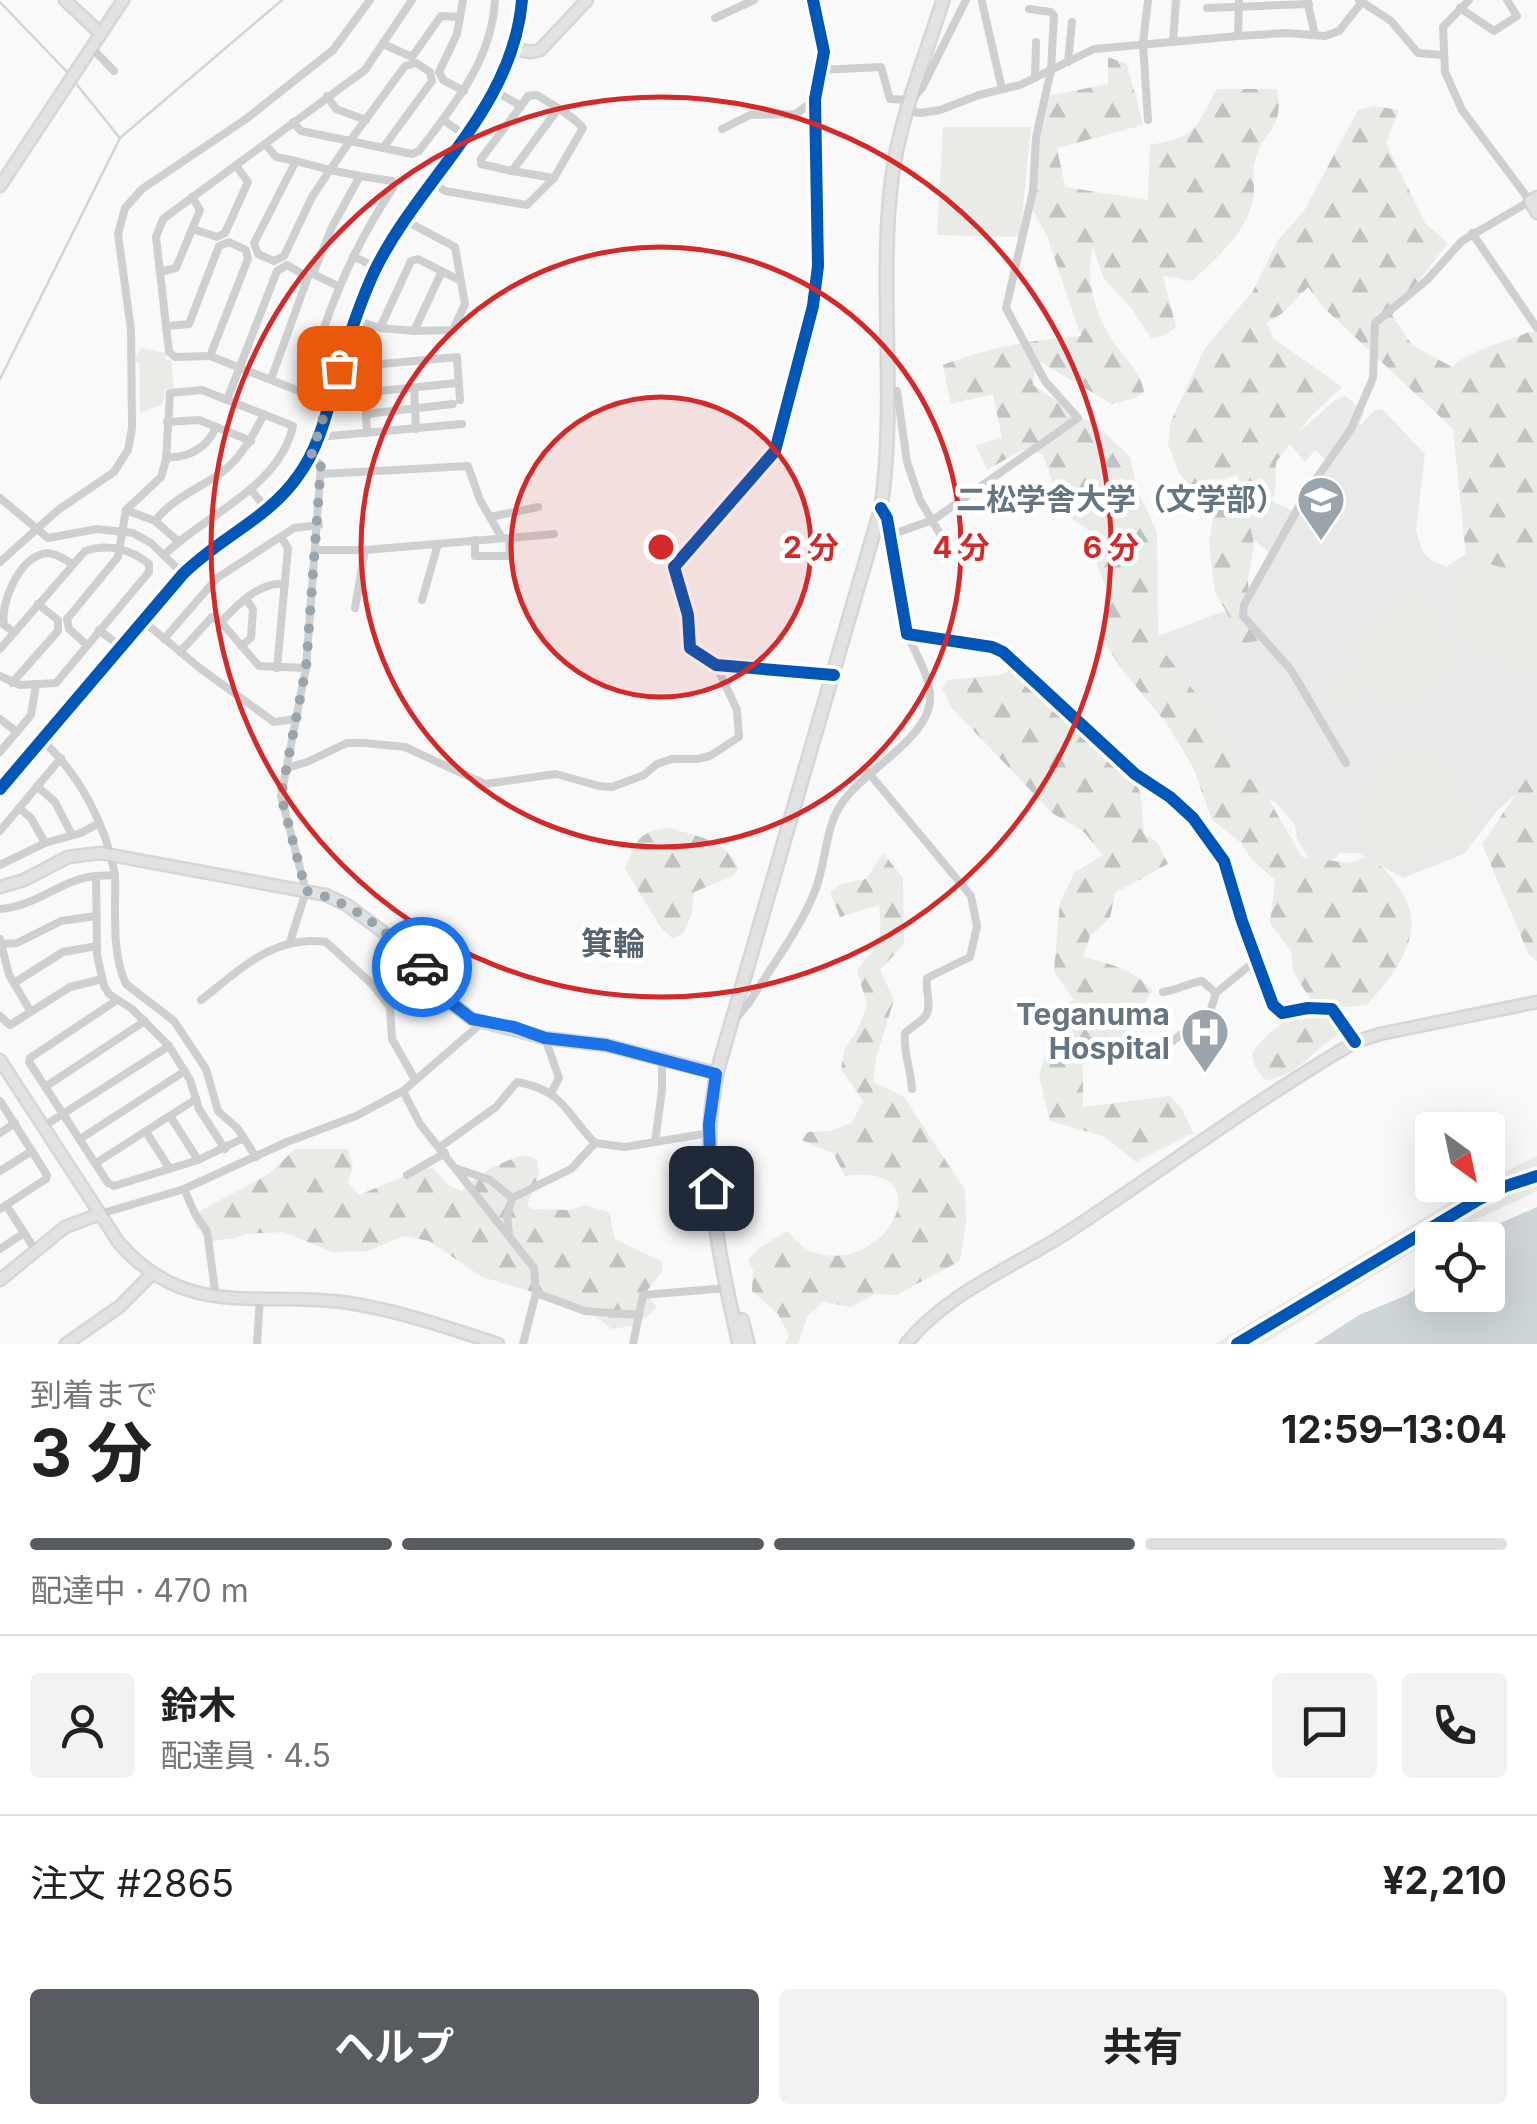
<!DOCTYPE html>
<html lang="ja">
<head>
<meta charset="utf-8">
<style>
	:root { --surface:#fff; --page:#f2f2f2; --text:#222; --muted:#767676; --line:#e0e0e0; --accent:#585c60 }
	body { margin:0; font-family:Inter,"Noto Sans JP",sans-serif; background:var(--page); color:var(--text); height:100vh; display:flex; flex-direction:column; font-size:38px; white-space:nowrap }
	* { box-sizing:border-box; margin:0 }
	p { font-size:32px; color:var(--muted) }
	.icon { flex:none; width:55px; height:55px; fill:none; stroke:currentColor; stroke-width:2; stroke-linecap:round; stroke-linejoin:round }
	.map { position:relative; height:1344px; overflow:hidden }
	.sheet { display:flex; flex-direction:column; background:var(--surface); flex:1 }
	.sheet>* { flex:none }
	.needle { width:65px; rotate:147deg }
	.controls { position:absolute; left:1415px; top:1112px; display:grid; gap:20px }
	.controls a { display:grid; place-items:center; width:90px; height:90px; border-radius:10px; background:var(--surface); box-shadow:0 10px 40px #0002; font-size:50px }
	.pin { position:absolute; display:grid; place-items:center; width:85px; height:85px; color:#fff; margin:-42px; border-radius:20px; box-shadow:0 5px 15px #0006 }
	.courier { position:absolute; display:grid; place-items:center; width:100px; height:100px; margin:-50px; border:8px solid #1a73e8; border-radius:50%; background:#fff; color:#222; box-shadow:0 2px 12px #0007 }
	.summary em { font-style:normal; font-weight:700 }
	.summary div { display:flex; flex-direction:column-reverse }
	.summary { display:flex; align-items:center; justify-content:space-between; height:170px; padding:0 30px }
	h1 { font-size:65px; font-weight:700; line-height:75px }
	.bar { display:grid; grid-template-columns:repeat(4,1fr); gap:15px 10px; align-content:center; height:120px; padding:0 30px }
	.bar i { height:12px; border-radius:8px; background:var(--line) }
	.bar .current { background:var(--accent) }
	.bar p { grid-column:span 4 }
	.line { display:flex; align-items:center; gap:25px; padding:0 30px; border-top:2px solid var(--line) }
	.line div { flex:1 }
	.round { display:grid; place-items:center; flex:none; width:105px; height:105px; border-radius:10px; background:var(--page) }
	.cta { display:flex; gap:20px; margin-top:auto; padding:20px 30px }
	.cta a { flex:1; height:115px; border-radius:10px; background:var(--accent); color:#fff; font-size:40px; font-weight:700; line-height:115px; text-align:center }
	.cta a+a { background:var(--page); color:var(--text) }
	.map>svg:first-child { display:block }
</style>
</head>
<body>
<div class="map">
<svg width="1537" height="1344" viewBox="0 0 1537 1344">
	<defs>
		<pattern id="forest-firs" width="22" height="20" patternUnits="userSpaceOnUse" patternTransform="scale(2.5)"><rect width="22" height="20" fill="#e8ebe6"/><path d="M5 1l3.5 6h-7zM16 11l3.5 6h-7z" fill="#c0c3c0"/></pattern>
	</defs>
	<rect width="100%" height="100%" fill="#f9f9f9"/>
	<polygon fill="#e8e9e9" points="1345,396 1364,411 1359,426 1374,411 1382,409 1425,454 1416,530 1423,553 1431,560 1446,567 1469,552 1537,571 1537,775 1496,812 1464,854 1403,878 1358,853 1339,853 1322,871 1316,871 1297,839 1295,825 1276,803 1228,774 1153,638 1241,605 1271,554 1241,529 1262,497 1293,511 1326,460 1315,450 1305,462 1288,442 1334,401"/>
	<g fill="url(#forest-firs)">
		<path d="M1108 57 1127 64 1143 125 1057 148 1065 187 1148 200 1150 145C1199 136 1194 129 1217 89H1277C1285 131 1263 128 1255 161 1251 173 1256 188 1253 200 1246 233 1215 260 1192 281L1163 276 1176 327 1163 336 1151 338 1132 309 1104 279 1093 247C1085 279 1094 311 1111 338 1123 357 1140 369 1144 392L1135 398 1112 404 1037 360 1033 385 1104 432 1130 457 1137 489 1157 532 1158 644 1212 715 1237 768 1264 791 1302 857 1350 863 1365 857C1382 865 1389 872 1399 888 1430 931 1396 972 1367 1005L1345 1007 1312 1002 1294 973 1291 951 1270 923 1275 880 1253 861 1241 843 1212 820 1193 767 1167 724 1124 672 1101 637 1108 593 1097 565 1099 543 1092 532 1063 513 1043 454 1022 450 987 470 976 445 1002 438 993 394 951 404 943 365C988 347 1033 340 1081 336L1047 236 1031 207 1043 97 1108 84Z"/>
		<path d="M1374 106 1399 110 1386 143 1425 223 1448 243 1392 315 1412 345 1452 367C1468 351 1507 341 1529 332H1537V578L1466 557 1453 429 1323 307 1308 287 1284 312 1267 323 1273 338 1342 387 1310 417 1276 462 1275 495 1250 523 1254 545 1248 580 1250 610 1272 638 1236 645 1230 618 1215 592 1209 542 1216 503 1237 491 1238 475 1190 488 1178 471 1168 444 1171 421 1205 348 1253 291 1278 240 1304 211 1358 110Z"/>
		<path d="M1014 669 1035 675 1087 742 1135 779 1141 795 1144 834 1157 842 1168 864 1115 893 1110 918 1090 936 1083 957C1109 963 1136 971 1153 991 1143 1002 1141 1014 1134 1026 1123 1047 1103 1055 1083 1065V1107L1170 1096 1182 1109 1193 1133 1136 1162 1103 1136 1050 1121 1039 1076 1059 1008 1074 1000 1054 972 1060 903 1074 873 1103 855 1084 832 1052 813 951 707 942 688 948 680 1000 675Z"/>
		<polygon points="1537,763 1537,961 1529,955 1482,844"/>
		<path d="M669 828C694 835 730 841 738 869L733 876 694 892 692 913 683 934 672 938 661 928 625 869C637 841 636 832 669 828Z"/>
		<path d="M883 853 903 878 904 944 880 970 894 1000 876 1058 873 1082 904 1097 965 1190 966 1223 960 1261 896 1295 875 1294 851 1307 823 1302 808 1315 798 1344H785L789 1335 778 1314 752 1291 753 1270 748 1260 759 1248 787 1231C794 1237 802 1248 810 1251 885 1281 947 1161 845 1176L833 1153 801 1140 808 1132 830 1131 852 1123 863 1101 841 1069 845 1048 858 1029 867 1005 857 970C880 944 883 938 879 905L840 917 830 892 841 884 866 879Z"/>
		<path d="M1316 1009 1333 1018 1344 1032C1313 1046 1302 1076 1265 1080L1255 1066 1252 1053C1269 1030 1288 1016 1316 1009Z"/>
		<path d="M295 1149H348L353 1166 348 1183 359 1195 421 1169 433 1168 449 1186 462 1191C480 1173 501 1161 526 1155L537 1160 539 1175 527 1205 532 1209 570 1210 584 1205 609 1212 615 1239 663 1262 661 1273 646 1292 657 1308 636 1325 612 1329 583 1307 482 1277 429 1241 404 1236 368 1251 332 1252 284 1232 246 1234 235 1238 212 1241 196 1227 192 1215 269 1174Z"/>
	</g>
	<g fill="#e8ebe6">
		<polygon points="943,127 1031,127 1020,237 937,235"/>
		<polygon points="141,348 165,353 166,360 171,360 174,388 165,389 163,404 140,413 139,363 134,361"/>
		<path d="M1466 564 1530 573 1537 585V666C1527 666 1515 666 1504 664 1463 654 1440 607 1451 569Z"/>
		<path d="M1409 581 1421 587 1463 655C1456 671 1431 695 1415 701 1405 705 1393 703 1382 702L1337 644 1401 582Z"/>
		<polygon points="1339,663 1364,688 1339,715 1314,689"/>
		<path d="M1409 748 1439 750 1479 826 1471 840 1393 864C1385 859 1373 853 1368 844 1352 817 1358 772 1386 755 1392 752 1402 750 1409 748Z"/>
		<polygon points="1537,1156 1537,1191 1432,1240 1263,1344 1215,1344 1478,1185 1488,1185 1488,1180"/>
	</g>
	<polygon fill="#ced6d9" points="1537,1207 1537,1344 1314,1344 1359,1315 1407,1295 1432,1278 1432,1295 1488,1295 1488,1240 1461,1240 1463,1227 1476,1221 1487,1229"/>
	<g fill="none" stroke-linecap="round" stroke-linejoin="round">
		<g stroke="#ced6d9" stroke-width="2.5">
			<polyline points="0,2 69,74"/>
			<polyline points="74,81 119,137"/>
			<polyline points="0,379 120,138 282,0"/>
		</g>
		<g stroke="#d5d6d7" stroke-width="15">
			<g id="secondary">
				<polyline points="65,0 100,33"/>
				<polyline points="514,49 531,52 540,50 587,0"/>
				<polyline points="0,186 123,0"/>
				<polyline points="1537,197 1530,201 1537,213"/>
				<path d="M0 789 183 574C220 537 268 519 298 476 321 445 328 406 339 370 349 336 360 302 375 270 421 177 513 109 522 0"/>
				<polyline points="0,887 24,880 68,857 100,853 326,895 347,905 390,937 450,1002 472,1019 545,1038 606,1045 716,1073"/>
				<path d="M0 1060 119 1243C188 1321 259 1290 349 1303 400 1311 449 1328 498 1344"/>
				<polyline points="0,1280 65,1227 100,1214"/>
				<polyline points="66,1344 119,1307 152,1274"/>
				<path d="M906 1344C948 1292 1012 1268 1068 1232 1164 1169 1256 1100 1355 1042L1380 1034 1537 1002"/>
			</g>
		</g>
		<g stroke="#d5d6d7" stroke-width="16">
			<g id="primary">
				<polyline points="742,1320 748,1344"/>
				<path d="M739 1344C719 1256 696 1154 719 1065L881 508C897 400 878 284 892 177 900 117 925 58 943 0"/>
			</g>
		</g>
		<g stroke="#cecfd0" stroke-width="8">
			<polyline points="463,0 457,34 439,72 443,80 464,91"/>
			<polyline points="813,0 824,52 815,99 818,266 813,306 775,451 674,567 688,615 690,648 716,665 834,675"/>
			<polyline points="1148,0 1143,43 1148,120"/>
			<polyline points="1307,0 1315,35"/>
			<polyline points="1359,0 1391,21 1418,53 1443,55"/>
			<polyline points="982,2 1002,89"/>
			<polyline points="1207,8 1309,4"/>
			<polyline points="1460,8 1494,31 1517,16 1507,0"/>
			<polyline points="715,18 754,0"/>
			<polyline points="1238,36 1239,0"/>
			<polyline points="1173,42 1176,0"/>
			<polyline points="383,44 412,57 441,16 460,17"/>
			<polyline points="91,47 114,71"/>
			<polyline points="1068,62 1072,22"/>
			<polyline points="821,70 881,67 890,99 911,100 922,88 966,0"/>
			<polyline points="1035,78 1036,42"/>
			<path d="M495 91 521 106 528 96 537 95C552 105 571 114 583 128L554 178 512 171 558 109"/>
			<polyline points="327,96 336,109 366,120"/>
			<polyline points="908,111 921,113 940,110 979,95 1020,85 1094,49 1238,36 1287,33 1325,36 1339,31 1362,2"/>
			<polyline points="443,120 465,135"/>
			<polyline points="293,122 301,131 350,141 330,170 360,176"/>
			<polyline points="722,129 750,115 796,114 815,99"/>
			<polyline points="266,145 276,157 296,161 254,243 258,254 274,261 284,256 312,197 330,170 296,161"/>
			<path d="M383 148 432 81 430 72 416 63 405 66 350 141 412 154 419 151C454 105 492 60 495 0"/>
			<polyline points="512,171 481,164 481,159 521,106"/>
			<polyline points="432,182 445,191 527,205 554,178"/>
			<polyline points="404,220 455,247 465,304 453,330 414,331 442,271"/>
			<polyline points="193,229 217,237 225,233 248,182 237,167"/>
			<polyline points="1472,233 1537,328"/>
			<polyline points="353,256 377,268"/>
			<polyline points="160,272 176,268 200,210 192,197"/>
			<polyline points="354,320 380,328 414,331"/>
			<path d="M167 326 189 324 219 246 229 242 246 250 248 259 210 356 304 393C324 318 350 252 393 188L392 181 360 176 332 227 313 274 338 286"/>
			<polyline points="380,328 411,261 418,259 461,281"/>
			<polyline points="210,356 175,357 169,352 156,237 163,219 365,70 412,0"/>
			<polyline points="339,368 457,357 460,400"/>
			<polyline points="414,388 416,429"/>
			<polyline points="888,391 897,391 907,462 920,500 940,534 947,558"/>
			<polyline points="304,393 329,403"/>
			<polyline points="333,393 341,395 457,383"/>
			<polyline points="365,393 367,433"/>
			<polyline points="227,400 277,271 287,265 308,277 271,379"/>
			<polyline points="366,414 453,404"/>
			<polyline points="167,422 199,420 251,441"/>
			<polyline points="320,434 330,436 462,424"/>
			<path d="M166 457C188 459 208 447 216 427"/>
			<polyline points="322,474 468,466 480,500 502,538"/>
			<polyline points="251,490 268,510"/>
			<polyline points="0,498 48,538 97,529 133,533 151,543 183,574"/>
			<polyline points="881,508 887,518 907,634 992,647 1003,652 1135,774 1170,797 1193,818 1224,861 1242,921 1273,1005 1282,1013 1308,1008 1332,1009 1355,1042"/>
			<polyline points="126,510 155,521 178,541"/>
			<polyline points="490,517 538,507"/>
			<path d="M155 521C172 499 199 488 221 473 241 458 253 436 264 414"/>
			<polyline points="890,535 933,520 1078,418 1045,381 1006,308 1033,191 1036,137 1051,70 1054,16 1051,12 1029,9"/>
			<polyline points="475,540 475,556 510,556 509,538"/>
			<polyline points="316,550 365,550 355,608"/>
			<polyline points="365,550 554,534"/>
			<polyline points="0,562 58,510 114,472 128,450 132,428 131,330 118,234 125,208 142,189 246,119 333,50 370,0"/>
			<polyline points="422,600 438,544"/>
			<polyline points="143,621 201,669 274,722 295,719"/>
			<path d="M221 622C237 605 260 581 285 584"/>
			<polyline points="99,630 121,647"/>
			<path d="M14 632 4 625C0 604 18 561 42 554 53 551 62 558 71 563"/>
			<polyline points="164,639 217,578 294,528 319,525"/>
			<path d="M87 645 69 629 67 619 118 557 126 510 161 477 166 460 170 393 202 390 293 426C279 488 206 514 164 555"/>
			<polyline points="241,646 251,638 253,609 246,599"/>
			<path d="M0 649 85 551C107 543 131 549 149 564V572L56 683 20 685 0 676"/>
			<polyline points="180,652 212,617 221,622 259,666 306,668"/>
			<polyline points="277,668 288,548 281,537"/>
			<polyline points="12,683 58,631 58,620 38,604"/>
			<polyline points="0,719 17,732"/>
			<path d="M42 740C80 775 106 825 115 875L96 876 97 955 104 986 109 994 132 1009 169 1046 190 1080 199 1109 225 1149"/>
			<polyline points="0,752 31,715 36,685"/>
			<polyline points="1346,763 1291,670 1243,616 1244,605 1307,492 1351,429 1373,378 1375,323 1427,280 1462,241 1530,201 1462,110 1445,72 1443,27 1469,0"/>
			<polyline points="287,768 307,762 347,743 365,743 405,747 485,784 556,774 599,786 612,787 644,775 657,764 672,759 697,759 710,756 739,737 737,710 716,665"/>
			<path d="M868 772 971 896 977 926 970 957 927 978C925 989 932 1006 926 1015 922 1022 911 1027 905 1033 903 1051 911 1070 912 1089"/>
			<polyline points="37,786 55,802 72,835"/>
			<polyline points="19,808 31,818 45,843"/>
			<polyline points="0,831 61,758"/>
			<polyline points="0,865 45,843 81,833 99,823"/>
			<path d="M115 875C116 909 111 953 126 984L174 1021 206 1069 218 1111 238 1129 256 1157"/>
			<path d="M0 909C38 906 61 879 96 876"/>
			<polyline points="0,939 9,975 31,1012"/>
			<polyline points="290,942 306,891 281,796 306,668 321,465 311,456"/>
			<polyline points="1,944 17,943 61,921 96,916"/>
			<polyline points="14,983 63,952 97,946"/>
			<path d="M1163 992C1178 990 1188 983 1202 981L1216 993"/>
			<polyline points="117,1000 30,1058 29,1062 108,1183 114,1186 198,1160 244,1138"/>
			<path d="M201 1000C240 970 274 934 326 942L372 984 390 1007 392 1039 414 1078"/>
			<polyline points="0,1016 10,1025 70,987 102,979"/>
			<path d="M733 1016 737 1017 748 1004C770 969 800 929 815 891 826 864 825 826 842 803 864 771 920 743 929 707 935 683 916 655 907 634"/>
			<polyline points="545,1038 559,1078 551,1093"/>
			<polyline points="1086,1057 1148,1056 1161,1050 1210,1012 1216,993 1255,961"/>
			<polyline points="45,1087 145,1021"/>
			<polyline points="403,1091 420,1124 534,1268 536,1293 523,1344"/>
			<polyline points="0,1101 47,1175 46,1179 0,1209"/>
			<polyline points="170,1116 198,1160"/>
			<polyline points="44,1126 169,1046"/>
			<polyline points="146,1132 170,1169"/>
			<polyline points="0,1133 15,1123"/>
			<polyline points="80,1139 185,1071"/>
			<polyline points="655,1142 662,1090 662,1060"/>
			<path d="M440 1147 496 1107 517 1082C564 1090 566 1114 595 1143L625 1147 709 1133"/>
			<polyline points="96,1163 196,1099"/>
			<polyline points="458,1169 490,1180 512,1198 507,1215 509,1235"/>
			<polyline points="0,1171 32,1151"/>
			<polyline points="407,1175 445,1153"/>
			<polyline points="184,1189 195,1214 207,1231 216,1298"/>
			<polyline points="512,1198 571,1169 595,1143"/>
			<polyline points="6,1205 36,1251"/>
			<polyline points="100,1214 184,1189 287,1142 356,1116 403,1091 484,1021"/>
			<polyline points="0,1249 24,1233"/>
			<polyline points="536,1293 585,1311 639,1315"/>
			<polyline points="257,1344 260,1298"/>
			<polyline points="633,1344 643,1295 727,1288"/>
		</g>
		<use href="#secondary" stroke="#e1e2e2" stroke-width="10"/>
		<use href="#primary" stroke="#e1e2e2" stroke-width="11"/>
		<g stroke="#fff" stroke-width="19">
			<g id="cycleway">
				<polyline points="813,0 824,52 815,99 818,266 813,306 775,451 674,567 688,615 690,648 716,665 834,675"/>
				<polyline points="881,508 887,518 907,634 992,647 1003,652 1135,774 1170,797 1193,818 1224,861 1242,921 1273,1005 1282,1013 1308,1008 1332,1009 1355,1042"/>
				<path d="M0 789 183 574C220 537 268 519 298 476 321 445 328 406 339 370 349 336 360 302 375 270 421 177 513 109 522 0"/>
				<polyline points="1237,1344 1476,1201 1506,1186 1537,1176"/>
			</g>
		</g>
		<use href="#cycleway" stroke="#0057b8" stroke-width="12"/>
	</g>
	<g fill="none" stroke-linecap="round" stroke-linejoin="round">
		<path stroke="#99a4ac" stroke-width="10" stroke-dasharray="0 18" d="M339 368 311 456 321 464 306 668 281 796 306 891C352 901 389 933 422 967"/>
		<polyline stroke="#1a73e8" stroke-width="12" points="422,967 450,1002 472,1019 514,1027 545,1038 606,1045 716,1074 709,1124 711,1188"/>
	</g>
	<circle cx="661" cy="547" r="150" fill="#d62828" fill-opacity=".12"/>
	<g fill="none" stroke="#d62828" stroke-width="5">
		<circle cx="661" cy="547" r="150"/>
		<circle cx="661" cy="547" r="300"/>
		<circle cx="661" cy="547" r="450"/>
	</g>
	<defs>
		<g id="university-pin" transform="scale(2.5)"><path d="M0 17L-7.5 6A9.5 9.5 0 1 1 7.5 6Z" fill="#99a4ac" stroke="#fff"/><path d="M0-5L7-2L0 1L-7-2ZM-4 1L0 2.5L4 1V4Q0 6-4 4Z" fill="#fff"/></g>
		<g id="hospital-pin" transform="scale(2.5)"><path d="M0 17L-7.5 6A9.5 9.5 0 1 1 7.5 6Z" fill="#99a4ac" stroke="#fff"/><path d="M-5-5h3v3.5h4V-5h3V5h-3V1.5h-4V5h-3Z" fill="#fff"/></g>
	</defs>
	<g fill-rule="evenodd">
		<use href="#university-pin" x="1321" y="500"/>
		<use href="#hospital-pin" x="1205" y="1032"/>
	</g>
	<g text-anchor="middle" stroke-width="10" stroke-linejoin="round" paint-order="stroke">
		<g font-size="30" font-weight="bold" fill="#657683" stroke="#fff" text-anchor="end">
			<text x="1286" y="510">二松学舎大学（文学部）</text>
			<text x="1170" y="1025">Teganuma<tspan x="1170" dy="34">Hospital</tspan></text>
		</g>
		<g font-size="32" font-weight="bold" fill="#57646e" stroke="#fff">
			<text x="613" y="955">箕輪</text>
		</g>
	</g>
	<circle cx="661" cy="547" r="15" fill="#d62828" stroke="#fff" stroke-width="5"/>
	<g font-size="30" text-anchor="middle" font-weight="bold" fill="#d62828" stroke="#fff" stroke-width="10" stroke-linejoin="round" paint-order="stroke">
		<text x="811" y="558">2 分</text>
		<text x="961" y="558">4 分</text>
		<text x="1111" y="558">6 分</text>
	</g>
</svg>
<div class="controls">
<a><svg class="needle" viewBox="-14 -14 28 28"><path d="M0-13l5 13h-10z" fill="#e53935"/><path d="M0 13l5-13h-10z" fill="#767676"/></svg></a>
<a><svg class="icon" aria-label="locate" viewBox="0 0 24 24"><circle cx="12" cy="12" r="6"/><path d="M12 2v4M12 18v4M2 12h4M18 12h4"/></svg></a>
</div>
<div class="pin" style="left:339px;top:368px;background:#ea580c"><svg class="icon" aria-label="bag" viewBox="0 0 24 24"><path d="M5 8h14l-1 12H6zM9 8a3 3 0 0 1 6 0"/></svg></div>
<div class="pin" style="left:711px;top:1188px;background:#1f2937"><svg class="icon" aria-label="home" viewBox="0 0 24 24"><path d="M3 11l9-7 9 7M6 9v11h12V9"/></svg></div>
<div class="courier" style="left:422px;top:967px"><svg class="icon" aria-label="car" viewBox="0 0 24 24"><path d="M5 17H2v-5l4-1 3-4h7l3 4 3 1v5h-3M9 17h6M6 11h13"/><circle cx="7" cy="17" r="2"/><circle cx="17" cy="17" r="2"/></svg></div>
</div>
<section class="sheet">
<div class="summary"><div><h1>3 分</h1><p>到着まで</p></div><em>12:59–13:04</em></div>
<div class="bar"><i class="current"></i><i class="current"></i><i class="current"></i><i></i><p>配達中 · 470 m</p></div>
<div class="line" style="height:180px"><a class="round"><svg class="icon" aria-label="person" viewBox="0 0 24 24"><circle cx="12" cy="8" r="4"/><path d="M4 21q1-7 8-7t8 7"/></svg></a><div><b>鈴木</b><p>配達員 · 4.5</p></div><a class="round"><svg class="icon" aria-label="chat" viewBox="0 0 24 24"><path d="M4 5h16v11H9l-5 4z"/></svg></a><a class="round"><svg class="icon" aria-label="phone" viewBox="0 0 24 24"><path d="M5 4h4l2 5-3 2q2 4 5 5l2-3 5 2v4C11 20 4 13 5 4z"/></svg></a></div>
<div class="line" style="height:130px"><div>注文 #2865</div><b>¥2,210</b></div>
<div class="cta"><a>ヘルプ</a><a>共有</a></div>
</section>
</body>
</html>
